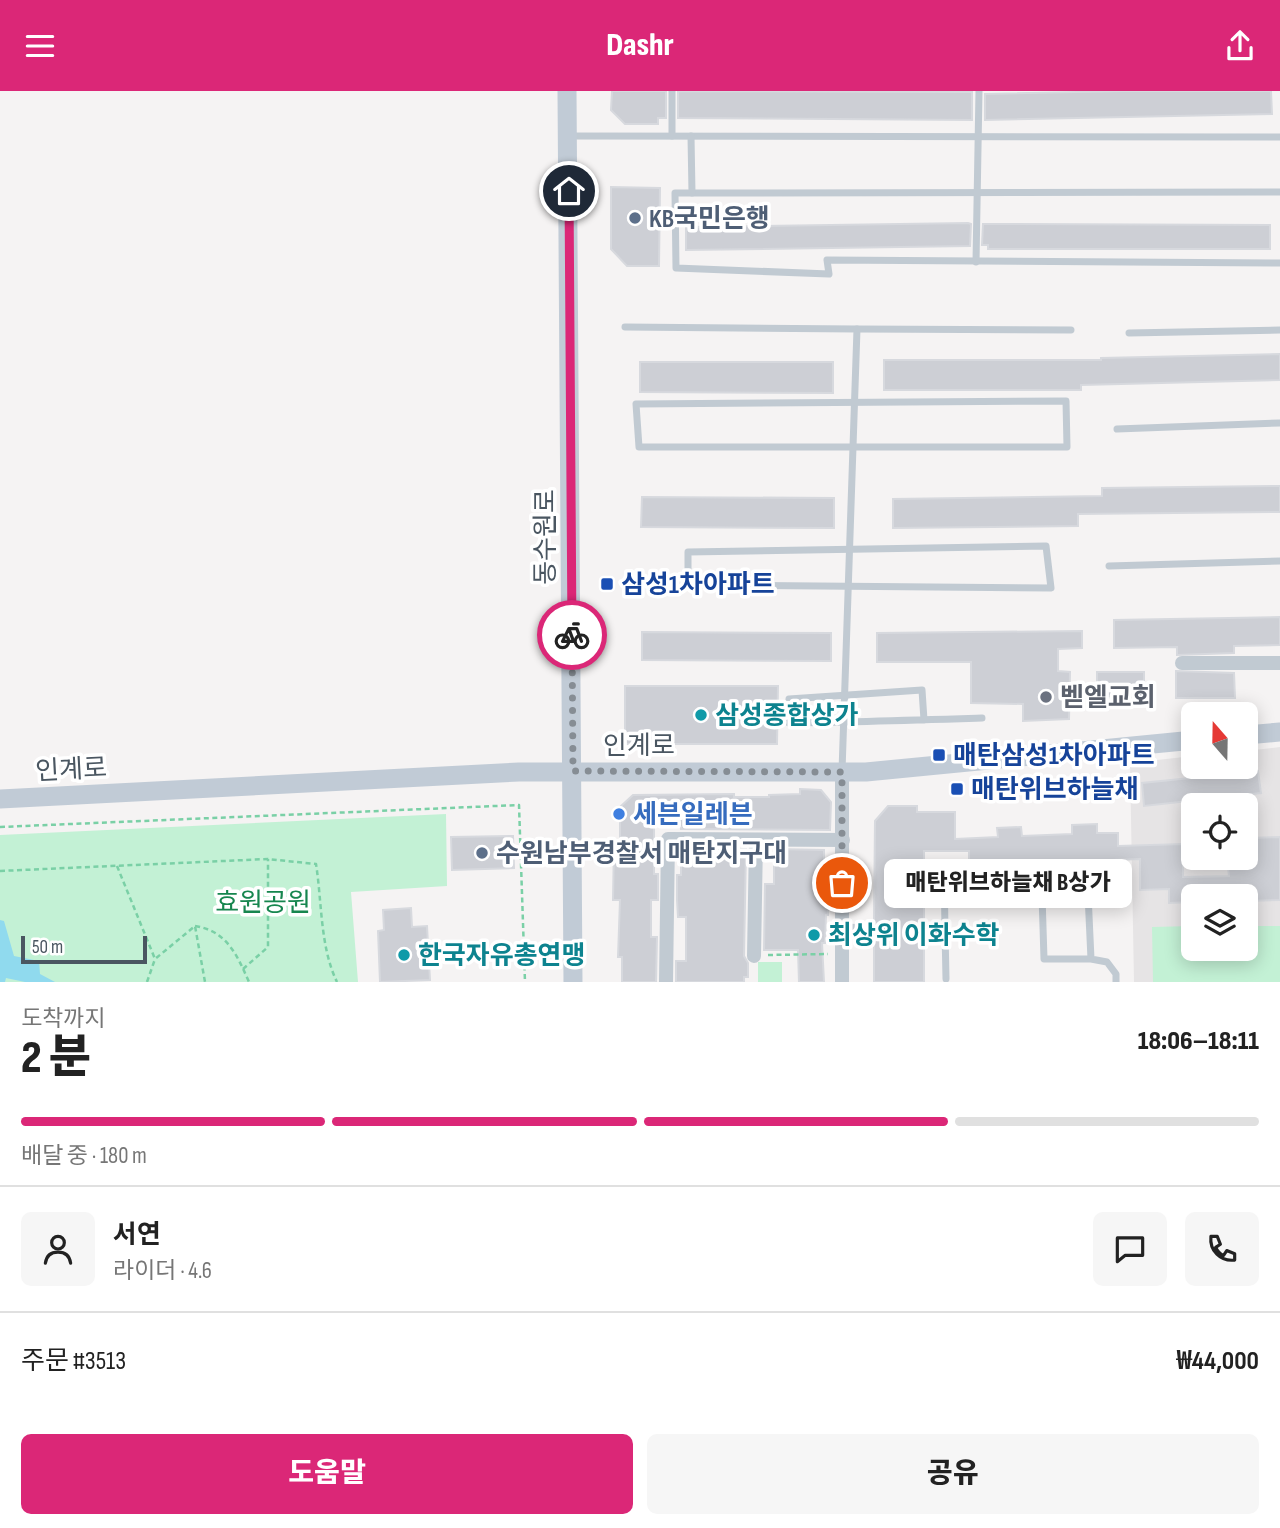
<!DOCTYPE html>
<html lang="ko">
<head>
<meta charset="utf-8">
<style>
	:root { --surface:#fff; --page:#f6f6f6; --text:#222; --muted:#767676; --line:#e0e0e0; --accent:#db2777 }
	body { margin:0; font-family:"Sofia Sans Condensed","Noto Sans KR",sans-serif; background:var(--page); color:var(--text); height:100vh; display:flex; flex-direction:column; font-size:26px; white-space:nowrap }
	* { box-sizing:border-box; margin:0 }
	p { font-size:23px; color:var(--muted) }
	.icon { flex:none; width:38px; height:38px; fill:none; stroke:currentColor; stroke-width:2; stroke-linecap:round; stroke-linejoin:round }
	.map { position:relative; height:891px; overflow:hidden }
	.side { display:flex; flex-direction:column; background:var(--surface); flex:1 }
	.side>* { flex:none }
	.needle { width:46px; rotate:340deg }
	.fabs { position:absolute; left:1181px; top:611px; display:grid; gap:14px }
	.fabs a { display:grid; place-items:center; width:77px; height:77px; border-radius:10px; background:var(--surface); box-shadow:0 4px 18px #0003; font-size:35px }
	.scale { position:absolute; left:21px; bottom:18px; width:126px; box-sizing:border-box; padding-left:7px; border:4px solid #4a5661; border-top:0; font-size:19px; line-height:24px; white-space:nowrap; color:#4a5661; -webkit-text-stroke:5px #fff; paint-order:stroke }
	.pin { position:absolute; display:grid; place-items:center; width:60px; height:60px; color:#fff; margin:-30px; border:4px solid #fff; border-radius:50%; box-shadow:0 2px 7px #0007 }
	.courier { position:absolute; display:grid; place-items:center; width:70px; height:70px; margin:-35px; border:5px solid #db2777; border-radius:50%; background:#fff; color:#222; box-shadow:0 2px 9px #0007 }
	.bubble { position:absolute; height:49px; border-radius:10px; background:var(--surface); box-shadow:0 4px 18px #0003; font-size:23px; font-weight:800; line-height:49px; text-align:center }
	.head em { font-style:normal; font-weight:800 }
	.head div { display:flex; flex-direction:column-reverse }
	.head { display:flex; align-items:center; justify-content:space-between; height:119px; padding:0 21px }
	h1 { font-size:46px; font-weight:800; line-height:52px }
	.bar { display:grid; grid-template-columns:repeat(4,1fr); gap:10px 7px; align-content:center; height:84px; padding:0 21px }
	.bar i { height:9px; border-radius:5px; background:var(--line) }
	.bar .current { background:var(--accent) }
	.bar p { grid-column:span 4 }
	.line { display:flex; align-items:center; gap:18px; padding:0 21px; border-top:2px solid var(--line) }
	.line div { flex:1 }
	.round { display:grid; place-items:center; flex:none; width:74px; height:74px; border-radius:10px; background:var(--page) }
	.action { display:flex; gap:14px; margin-top:auto; padding:14px 21px }
	.action a { flex:1; height:80px; border-radius:10px; background:var(--accent); color:#fff; font-size:28px; font-weight:800; line-height:80px; text-align:center }
	.action a+a { background:var(--page); color:var(--text) }
	header { display:flex; justify-content:space-between; align-items:center; height:91px; padding:0 21px; background:var(--accent); color:#fff; font-size:32px; font-weight:800 }
	.map>svg:first-child { display:block }
</style>
</head>
<body>
<header><svg class="icon" aria-label="menu" viewBox="0 0 24 24"><path d="M4 6h16M4 12h16M4 18h16"/></svg>Dashr<svg class="icon" aria-label="share" viewBox="0 0 24 24"><path d="M12 15V3M7 8l5-5 5 5M5 13v7h14v-7"/></svg></header>
<div class="map">
<svg width="1280" height="891" viewBox="0 0 1280 891">
	<rect width="100%" height="100%" fill="#f5f3f3"/>
	<path fill="#e6e4e5" fill-rule="evenodd" d="M1280 656V891H1134L1130 672 1193 665 1194 676H1246V660ZM1194 714H1246V766H1194ZM1194 805H1246V858H1194Z"/>
	<g fill="#c3f1d5">
		<polygon points="446,723 447,795 351,801 358,891 0,891 0,744"/>
		<polygon points="1193,835 1194,858 1246,858 1246,835 1280,835 1280,891 1153,891 1152,836"/>
		<rect x="758" y="871" width="24" height="20"/>
	</g>
	<polygon fill="#90daee" points="0,829 4,830 14,865 39,870 40,883 55,891 25,891 6,887 5,891 0,891"/>
	<g fill="#cdcfd5" stroke="#d7d9de" stroke-width="2">
		<polygon points="612,0 666,0 666,27 658,27 658,33 625,33 611,19"/>
		<polygon points="678,0 972,1 972,29 678,27"/>
		<polygon points="1123,0 1271,0 1272,23 985,29 985,3"/>
		<polygon points="611,96 660,97 659,175 627,175 611,158"/>
		<polygon points="968,132 971,133 970,155 686,159 686,136"/>
		<polygon points="983,133 1270,134 1270,158 988,158 988,154 982,154"/>
		<polygon points="1280,263 1280,289 1081,294 1081,299 884,299 884,269 1101,269 1101,267"/>
		<polygon points="640,271 833,271 833,302 640,301"/>
		<polygon points="1280,395 1280,421 1078,423 1078,435 893,437 893,408 1102,405 1102,397"/>
		<polygon points="642,406 834,407 834,437 641,436"/>
		<polygon points="1280,526 1280,554 1234,555 1234,562 1177,564 1177,556 1114,557 1114,529"/>
		<polygon points="1082,540 1082,557 1058,558 1058,580 1070,581 1069,628 1023,630 1023,613 971,612 971,571 877,571 877,542"/>
		<polygon points="642,541 831,542 831,570 642,569"/>
		<polygon points="1176,580 1234,582 1235,607 1176,607"/>
		<polygon points="1097,581 1144,581 1144,606 1097,605"/>
		<polygon points="625,595 778,595 777,653 625,653"/>
		<polygon points="1258,680 1261,702 1144,715 1142,692"/>
		<polygon points="800,698 821,699 831,711 830,739 681,738 681,736 654,735 654,783 658,783 658,809 651,809 651,846 657,846 656,891 622,891 622,866 618,866 620,809 613,809 614,753 620,753 620,716 633,704 734,703 734,706 769,706 769,704 800,703"/>
		<polygon points="888,715 917,715 917,721 955,721 955,748 998,746 997,737 1021,736 1022,745 1072,743 1072,734 1097,733 1097,742 1118,742 1118,755 1183,753 1183,786 1229,785 1228,777 1238,777 1237,768 1249,767 1249,747 1280,746 1280,809 1246,810 1246,805 1194,805 1194,811 1169,812 1169,798 1140,799 1140,768 969,774 969,760 924,760 924,833 919,835 918,839 924,845 924,891 874,891 874,843 879,841 880,837 874,831 875,730"/>
		<polygon points="513,745 514,777 452,779 451,746"/>
		<polygon points="681,758 746,758 744,865 748,872 748,886 744,886 744,891 676,891 676,870 686,870 686,826 678,826 677,809 677,784 681,784"/>
		<polygon points="774,758 824,759 824,798 827,798 828,824 826,824 825,852 822,852 824,891 799,891 798,859 764,859 765,793 774,793"/>
		<polygon points="411,817 412,836 427,835 430,889 380,891 378,840 384,839 383,819"/>
	</g>
	<g fill="none" stroke-linecap="round" stroke-linejoin="round">
		<g stroke="#7ad0a6" stroke-width="2.5" stroke-dasharray="5 3.5" stroke-linecap="butt">
			<polyline points="0,736 519,714 525,891"/>
			<polyline points="117,775 155,868 195,835 205,891"/>
			<path d="M0 780 268 768 316 773C322 811 320 856 337 891"/>
			<path d="M195 835C227 840 237 864 249 891"/>
			<polyline points="768,864 828,863"/>
			<polyline points="243,878 268,856 268,768"/>
			<polyline points="147,891 155,868"/>
		</g>
		<g stroke="#c1cad2" stroke-width="7">
			<polyline points="569,45 1280,46"/>
			<polyline points="672,45 672,0"/>
			<polyline points="691,45 692,102 1280,101"/>
			<polyline points="692,102 675,102 676,177 829,183 827,169 1280,172"/>
			<polyline points="976,171 979,0"/>
			<polyline points="625,236 857,238 842,680"/>
			<polyline points="857,238 1071,239"/>
			<polyline points="1129,242 1280,239"/>
			<polygon points="1066,310 1067,356 639,356 636,313"/>
			<polyline points="1117,338 1280,332"/>
			<polygon points="1046,455 1051,497 688,494 688,461"/>
			<polyline points="1109,475 1280,470"/>
			<path d="M924 629 922 599 789 608V632C853 631 917 629 982 627"/>
			<polyline points="842,836 874,837"/>
			<polyline points="924,839 945,840 944,773"/>
			<polyline points="945,840 946,888"/>
			<polyline points="1091,868 1088,803 1042,804 1044,868 1091,868 1107,871 1116,883 1116,891"/>
		</g>
		<g stroke="#c1cad2" stroke-width="14">
			<polyline points="1182,572 1280,572"/>
			<polyline points="754,865 756,749"/>
			<polyline points="666,891 668,748 843,749"/>
			<polyline points="842,891 842,681"/>
		</g>
		<g stroke="#c1cbd6" stroke-width="19">
			<polyline points="567,0 573,891"/>
			<polyline points="1246,644 1280,641"/>
			<polyline points="0,708 519,681 866,681 1194,649"/>
		</g>
	</g>
	<g fill="none" stroke-linecap="round" stroke-linejoin="round">
		<polyline stroke="#868d94" stroke-width="7" stroke-dasharray="0 12.6" points="572,544 573,680 842,681 842,792"/>
		<polyline stroke="#db2777" stroke-width="9" points="569,100 572,544"/>
	</g>
	<g fill="#5c6f8a" stroke="#fff" stroke-width="2.5">
		<circle cx="635" cy="127" r="7"/>
		<circle cx="482" cy="762" r="7"/>
	</g>
	<g fill="#1a4fb4" stroke="#fff" stroke-width="2.5">
		<rect x="600" y="486" width="14" height="14" rx="3.5"/>
		<rect x="932" y="657" width="14" height="14" rx="3.5"/>
		<rect x="950" y="691" width="14" height="14" rx="3.5"/>
	</g>
	<circle fill="#6b7280" stroke="#fff" stroke-width="2.5" cx="1046" cy="606" r="7"/>
	<g fill="#0f9aa8" stroke="#fff" stroke-width="2.5">
		<circle cx="701" cy="624" r="7"/>
		<circle cx="814" cy="844" r="7"/>
		<circle cx="404" cy="864" r="7"/>
	</g>
	<circle fill="#3f7fe0" stroke="#fff" stroke-width="2.5" cx="619" cy="723" r="7"/>
	<g text-anchor="middle" stroke-width="7" stroke-linejoin="round" paint-order="stroke">
		<g font-size="26" font-weight="bold" fill="#4e5e75" stroke="#fff" text-anchor="start">
			<text x="649" y="136">KB국민은행</text>
			<text x="496" y="771">수원남부경찰서 매탄지구대</text>
		</g>
		<g font-size="26" fill="#4a5661" stroke="#fff">
			<text transform="translate(545 446) rotate(-90)" y="9">동수원로</text>
			<text x="639" y="663">인계로</text>
			<text transform="translate(71 678) rotate(-3)" y="9">인계로</text>
		</g>
		<g font-size="26" font-weight="bold" fill="#164399" stroke="#fff" text-anchor="start">
			<text x="621" y="502">삼성1차아파트</text>
			<text x="953" y="673">매탄삼성1차아파트</text>
			<text x="971" y="707">매탄위브하늘채</text>
		</g>
		<g font-size="26" font-weight="bold" fill="#5b616d" stroke="#fff" text-anchor="start">
			<text x="1060" y="615">벧엘교회</text>
		</g>
		<g font-size="26" font-weight="bold" fill="#0d838f" stroke="#fff" text-anchor="start">
			<text x="715" y="633">삼성종합상가</text>
			<text x="828" y="853">최상위 이화수학</text>
			<text x="418" y="873">한국자유총연맹</text>
		</g>
		<g font-size="26" font-weight="bold" fill="#366cbe" stroke="#fff" text-anchor="start">
			<text x="633" y="732">세븐일레븐</text>
		</g>
		<g font-size="26" fill="#17864f" stroke="#fff">
			<text x="263" y="820">효원공원</text>
		</g>
	</g>
</svg>
<div class="fabs">
<a><svg class="needle" viewBox="-14 -14 28 28"><path d="M0-13l5 13h-10z" fill="#e53935"/><path d="M0 13l5-13h-10z" fill="#767676"/></svg></a>
<a><svg class="icon" aria-label="locate" viewBox="0 0 24 24"><circle cx="12" cy="12" r="6"/><path d="M12 2v4M12 18v4M2 12h4M18 12h4"/></svg></a>
<a><svg class="icon" aria-label="layers" viewBox="0 0 24 24"><path d="M12 4l9 5-9 5-9-5zM3 14l9 5 9-5"/></svg></a>
</div>
<div class="scale">50 m</div>
<div class="pin" style="left:842px;top:792px;background:#ea580c"><svg class="icon" aria-label="bag" viewBox="0 0 24 24"><path d="M5 8h14l-1 12H6zM9 8a3 3 0 0 1 6 0"/></svg></div>
<div class="pin" style="left:569px;top:100px;background:#1f2937"><svg class="icon" aria-label="home" viewBox="0 0 24 24"><path d="M3 11l9-7 9 7M6 9v11h12V9"/></svg></div>
<div class="courier" style="left:572px;top:544px"><svg class="icon" aria-label="bike" viewBox="0 0 24 24"><circle cx="6" cy="16" r="4"/><circle cx="18" cy="16" r="4"/><path d="M6 16l4-8h5l3 8M10 8l3 8H6M13 5h3"/></svg></div>
<div class="bubble" style="left:884px;top:768px;width:248px">매탄위브하늘채 B상가</div>
</div>
<section class="side">
<div class="head"><div><h1>2 분</h1><p>도착까지</p></div><em>18:06–18:11</em></div>
<div class="bar"><i class="current"></i><i class="current"></i><i class="current"></i><i></i><p>배달 중 · 180 m</p></div>
<div class="line" style="height:126px"><a class="round"><svg class="icon" aria-label="person" viewBox="0 0 24 24"><circle cx="12" cy="8" r="4"/><path d="M4 21q1-7 8-7t8 7"/></svg></a><div><b>서연</b><p>라이더 · 4.6</p></div><a class="round"><svg class="icon" aria-label="chat" viewBox="0 0 24 24"><path d="M4 5h16v11H9l-5 4z"/></svg></a><a class="round"><svg class="icon" aria-label="phone" viewBox="0 0 24 24"><path d="M5 4h4l2 5-3 2q2 4 5 5l2-3 5 2v4C11 20 4 13 5 4z"/></svg></a></div>
<div class="line" style="height:91px"><div>주문 #3513</div><b>₩44,000</b></div>
<div class="action"><a>도움말</a><a>공유</a></div>
</section>
</body>
</html>
